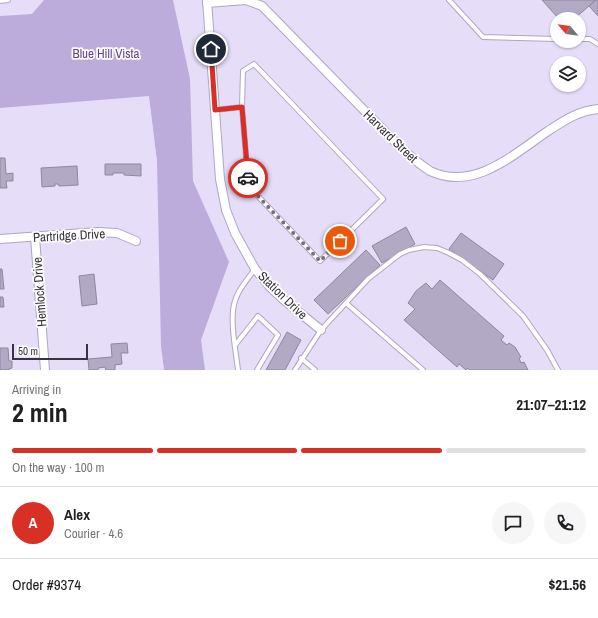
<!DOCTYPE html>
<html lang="en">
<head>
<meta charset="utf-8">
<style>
	:root { --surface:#fff; --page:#f6f6f6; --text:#202124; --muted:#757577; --line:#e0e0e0; --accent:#d93025 }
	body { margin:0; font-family:"Archivo Narrow",sans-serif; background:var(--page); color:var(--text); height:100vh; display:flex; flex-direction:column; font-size:15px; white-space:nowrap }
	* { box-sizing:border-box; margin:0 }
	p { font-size:13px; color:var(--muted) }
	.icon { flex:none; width:22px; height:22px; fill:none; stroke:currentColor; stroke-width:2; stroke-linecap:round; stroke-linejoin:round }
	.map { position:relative; height:370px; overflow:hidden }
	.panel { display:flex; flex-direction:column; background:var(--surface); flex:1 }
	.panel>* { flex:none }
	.needle { width:26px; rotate:299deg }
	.buttons { position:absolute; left:550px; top:12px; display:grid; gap:8px }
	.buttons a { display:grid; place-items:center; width:36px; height:36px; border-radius:50%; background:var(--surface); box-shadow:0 1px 3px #0004; font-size:20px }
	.scale { position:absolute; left:12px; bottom:10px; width:76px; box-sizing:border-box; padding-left:4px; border:2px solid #37343f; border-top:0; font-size:11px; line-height:14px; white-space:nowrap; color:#37343f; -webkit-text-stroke:3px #fff; paint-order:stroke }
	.pin { position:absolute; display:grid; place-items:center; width:34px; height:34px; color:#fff; margin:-17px; border:2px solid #fff; border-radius:50%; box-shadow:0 1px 4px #0007 }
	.courier { position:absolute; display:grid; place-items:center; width:40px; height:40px; margin:-20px; border:3px solid #d93025; border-radius:50%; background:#fff; color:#222; box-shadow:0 1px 5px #0007 }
	.headline em { font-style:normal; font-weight:700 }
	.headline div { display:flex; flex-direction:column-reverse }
	.headline { display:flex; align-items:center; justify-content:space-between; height:68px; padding:0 12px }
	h1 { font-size:26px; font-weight:700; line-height:30px }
	.bar { display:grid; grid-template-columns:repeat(4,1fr); gap:6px 4px; align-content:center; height:48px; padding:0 12px }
	.bar i { height:5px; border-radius:3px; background:var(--line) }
	.bar .on { background:var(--accent) }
	.bar p { grid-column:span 4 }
	.line { display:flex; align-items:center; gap:10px; padding:0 12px; border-top:1px solid var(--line) }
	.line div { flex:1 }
	.round { display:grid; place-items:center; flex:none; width:42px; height:42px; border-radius:21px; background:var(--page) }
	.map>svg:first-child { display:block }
</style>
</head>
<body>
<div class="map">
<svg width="598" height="370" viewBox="0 0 598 370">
	<rect width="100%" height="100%" fill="#e6ddf9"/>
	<polygon fill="#bcacdb" points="44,0 173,0 190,79 193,181 229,262 201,340 205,370 164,370 161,346 157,161 149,96 0,108 0,16 32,14"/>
	<g fill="#b2a9c4" stroke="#8f87a0">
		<polygon points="542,0 596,0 574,19 559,19"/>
		<polygon points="596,0 598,0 598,16 589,6"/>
		<polygon points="0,158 5,158 6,174 13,173 13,181 6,181 7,188 0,188"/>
		<polygon points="105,164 141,164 141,176 124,175 124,173 113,173 113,175 105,175"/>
		<polygon points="77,166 78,185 59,186 58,184 55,184 55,186 42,187 41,168"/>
		<polygon points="406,227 415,244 382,263 372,246"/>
		<polygon points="461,233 504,264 493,280 449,249"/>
		<polygon points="366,250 380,265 328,314 314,300"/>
		<polygon points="0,269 2,269 4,289 0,289"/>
		<polygon points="94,274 97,304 82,306 79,276"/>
		<polygon points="440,280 504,336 501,340 507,345 509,343 515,347 521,357 519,358 521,363 524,362 528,370 470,370 467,368 466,370 459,364 457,367 404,320 415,309 408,303 416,291 426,283 432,289"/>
		<polygon points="0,297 3,297 4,307 0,307"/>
		<polygon points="287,332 301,340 285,370 266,370"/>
		<polygon points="127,343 128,353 121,353 122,364 115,365 115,370 106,370 105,367 98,368 98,370 89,370 88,359 112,357 111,344"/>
		<polygon points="0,348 8,348 9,361 12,361 12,368 9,369 9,370 0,370"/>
	</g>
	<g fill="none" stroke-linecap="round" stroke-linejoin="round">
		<g stroke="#afa6c1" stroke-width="6">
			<g id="service">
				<polyline points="449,0 483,37 557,39"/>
				<polyline points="0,1 8,0"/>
				<polyline points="579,39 590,39 598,44"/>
				<polyline points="215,110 242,107 243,71 254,64 383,199 320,261 253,191 248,180 242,107"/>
				<polyline points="346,303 423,370"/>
				<polyline points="236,344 258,316 278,335 257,370"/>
				<polyline points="301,358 315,370"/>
				<path d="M238 370C236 352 229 318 235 301 238 289 248 279 255 269"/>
				<polyline points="295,370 321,330 368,279 400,254 409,250 424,247 437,248 449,253 462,260 480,274 523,316 547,350 558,370"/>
			</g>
		</g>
		<g stroke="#afa6c1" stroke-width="10">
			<g id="minor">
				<polyline points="207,0 220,179 226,210 235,233 255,269 270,287 284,300 321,330"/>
				<path d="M207 3 246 0 262 6 401 148C410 156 420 165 430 171 474 192 514 154 548 131 565 120 578 111 598 109"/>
				<polyline points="35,237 45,370"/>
				<polyline points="0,239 98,232 117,233 136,241"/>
			</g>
		</g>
		<use href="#service" stroke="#fff" stroke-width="4"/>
		<use href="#minor" stroke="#fff" stroke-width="8"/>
	</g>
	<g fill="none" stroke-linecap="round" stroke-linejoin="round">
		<polyline stroke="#746f80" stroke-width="4" stroke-dasharray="0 7.2" points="248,178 253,191 320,261 340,241"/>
		<polyline stroke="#d93025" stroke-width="5" points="211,49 215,110 242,107 248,178"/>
	</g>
	<g text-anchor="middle" stroke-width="3.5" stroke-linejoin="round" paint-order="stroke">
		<g font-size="13" fill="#61448b" stroke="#fff">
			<text x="106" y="58">Blue Hill Vista</text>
		</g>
		<g font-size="13" fill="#37343f" stroke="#fff">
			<text transform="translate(391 136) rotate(44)" y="5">Harvard Street</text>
			<text transform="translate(69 235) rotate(-3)" y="5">Partridge Drive</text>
			<text transform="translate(39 292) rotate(-94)" y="5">Hemlock Drive</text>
			<text transform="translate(283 295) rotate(44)" y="5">Station Drive</text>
		</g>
	</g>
</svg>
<div class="buttons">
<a><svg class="needle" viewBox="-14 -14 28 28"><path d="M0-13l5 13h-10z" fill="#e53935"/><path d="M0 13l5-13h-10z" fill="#757577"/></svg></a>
<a><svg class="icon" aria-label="layers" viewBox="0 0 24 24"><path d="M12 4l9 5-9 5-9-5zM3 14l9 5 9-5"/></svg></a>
</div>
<div class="scale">50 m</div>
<div class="pin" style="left:340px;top:241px;background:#ea580c"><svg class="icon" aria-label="bag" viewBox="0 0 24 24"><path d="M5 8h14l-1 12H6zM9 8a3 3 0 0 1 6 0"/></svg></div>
<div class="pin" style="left:211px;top:49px;background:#1f2937"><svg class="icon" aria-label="home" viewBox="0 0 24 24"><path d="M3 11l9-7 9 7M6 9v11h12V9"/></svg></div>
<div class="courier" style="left:248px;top:178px"><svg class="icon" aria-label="car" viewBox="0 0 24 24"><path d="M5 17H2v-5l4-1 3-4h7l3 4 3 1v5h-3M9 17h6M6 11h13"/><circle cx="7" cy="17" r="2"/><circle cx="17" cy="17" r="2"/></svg></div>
</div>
<section class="panel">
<div class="headline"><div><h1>2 min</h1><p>Arriving in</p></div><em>21:07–21:12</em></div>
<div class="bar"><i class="on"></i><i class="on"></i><i class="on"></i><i></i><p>On the way · 100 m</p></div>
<div class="line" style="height:72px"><b class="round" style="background:var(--accent);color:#fff">A</b><div><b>Alex</b><p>Courier · 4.6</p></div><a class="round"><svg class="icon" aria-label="chat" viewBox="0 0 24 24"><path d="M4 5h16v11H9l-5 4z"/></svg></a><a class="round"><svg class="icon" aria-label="phone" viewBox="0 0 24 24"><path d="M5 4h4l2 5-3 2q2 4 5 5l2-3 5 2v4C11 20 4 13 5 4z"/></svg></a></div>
<div class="line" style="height:52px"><div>Order #9374</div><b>$21.56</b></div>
</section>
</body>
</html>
